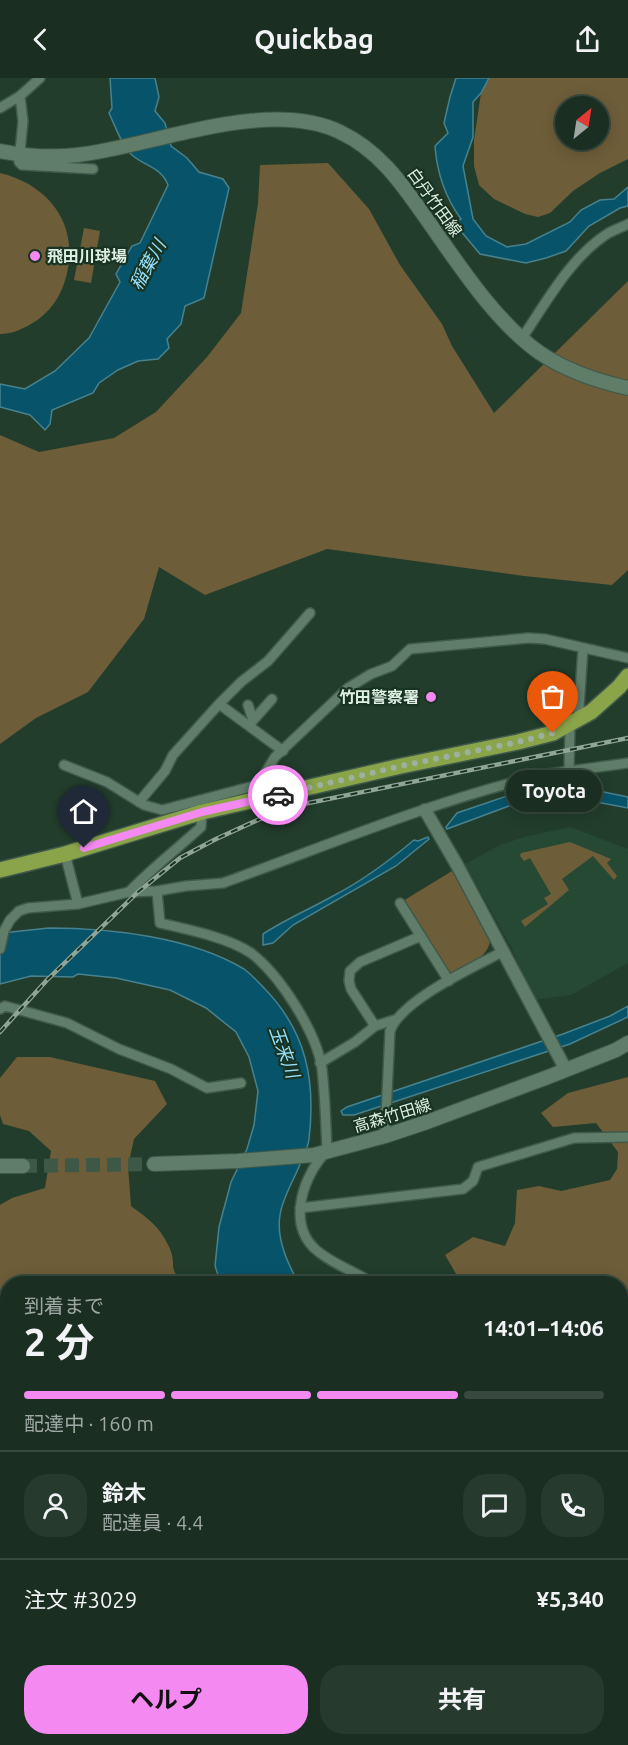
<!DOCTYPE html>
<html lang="ja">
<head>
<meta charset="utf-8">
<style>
	:root { --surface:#1a2e21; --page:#273a2e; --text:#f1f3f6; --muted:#9fa8a5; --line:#384a3f; --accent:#f489f1 }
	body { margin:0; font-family:Ubuntu,"Noto Sans JP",sans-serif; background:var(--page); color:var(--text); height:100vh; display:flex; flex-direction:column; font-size:22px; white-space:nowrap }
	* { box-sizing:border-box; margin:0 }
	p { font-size:20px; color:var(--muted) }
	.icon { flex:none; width:33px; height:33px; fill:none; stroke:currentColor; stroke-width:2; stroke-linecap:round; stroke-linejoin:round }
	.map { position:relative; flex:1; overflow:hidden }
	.side { position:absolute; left:0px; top:1198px; width:628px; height:470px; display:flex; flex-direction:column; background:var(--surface); border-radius:24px 24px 0 0; box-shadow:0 3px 15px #0003,0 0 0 2px var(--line) }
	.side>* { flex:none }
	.needle { width:39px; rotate:30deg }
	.buttons { position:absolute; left:555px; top:18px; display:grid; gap:12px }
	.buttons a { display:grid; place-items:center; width:54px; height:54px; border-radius:50%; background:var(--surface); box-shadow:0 3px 15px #0003,0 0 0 2px var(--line); font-size:30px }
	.pin { position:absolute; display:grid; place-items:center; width:51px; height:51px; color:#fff; margin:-62px -26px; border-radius:50% 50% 50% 0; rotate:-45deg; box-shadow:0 0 6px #0007 }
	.pin .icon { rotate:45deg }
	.courier { position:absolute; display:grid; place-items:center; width:60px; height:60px; margin:-30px; border:4px solid #f489f1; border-radius:50%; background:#fff; color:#222; box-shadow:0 2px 8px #0007 }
	.bubble { position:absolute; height:42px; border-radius:21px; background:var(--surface); box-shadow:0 3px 15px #0003,0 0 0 2px var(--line); font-size:20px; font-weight:700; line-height:42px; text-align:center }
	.summary em { font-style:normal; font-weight:700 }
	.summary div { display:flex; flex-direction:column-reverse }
	.summary { display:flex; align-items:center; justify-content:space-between; height:102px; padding:0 24px }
	h1 { font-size:39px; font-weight:700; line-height:45px }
	.bar { display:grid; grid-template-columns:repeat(4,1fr); gap:9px 6px; align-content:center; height:72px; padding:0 24px }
	.bar i { height:8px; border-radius:4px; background:var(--line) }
	.bar .on { background:var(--accent) }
	.bar p { grid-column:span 4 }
	.line { display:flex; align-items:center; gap:15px; padding:0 24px; border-top:2px solid var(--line) }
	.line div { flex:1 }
	.round { display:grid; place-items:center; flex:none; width:63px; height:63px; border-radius:24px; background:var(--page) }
	.cta { display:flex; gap:12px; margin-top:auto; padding:12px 24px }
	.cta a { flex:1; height:69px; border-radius:24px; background:var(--accent); color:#111; font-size:24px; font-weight:700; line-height:69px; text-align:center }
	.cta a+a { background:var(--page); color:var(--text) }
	header { display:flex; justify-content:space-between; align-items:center; height:78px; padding:0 24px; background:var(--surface); font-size:27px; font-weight:700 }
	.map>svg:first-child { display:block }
</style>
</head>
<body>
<header><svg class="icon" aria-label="back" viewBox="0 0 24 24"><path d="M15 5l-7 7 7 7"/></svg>Quickbag<svg class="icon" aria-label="share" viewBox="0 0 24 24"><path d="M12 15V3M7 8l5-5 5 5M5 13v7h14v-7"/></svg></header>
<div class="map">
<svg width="628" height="1667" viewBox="0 0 628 1667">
	<rect width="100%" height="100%" fill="#223d2c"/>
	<polygon fill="#264933" points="570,749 628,771 628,885 571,917 534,922 511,869 465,786 500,767 524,759"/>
	<g fill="#6e5d39" fill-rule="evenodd">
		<path d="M489 0H628V81L600 95 573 113 550 135 538 139 525 136 494 121 479 107 474 88V62L481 15ZM566 28H598V62H566Z"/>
		<polygon points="328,85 369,131 400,187 442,246 452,268 494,335 628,203 628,492 612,507 524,498 327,471 205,517 159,489 144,541 88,614 36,640 0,666 0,357 39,374 114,360 156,334 207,279 241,235 258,125 260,87"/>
		<path d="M0 95C50 107 80 148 66 199 61 219 49 236 31 246 21 252 11 256 0 256Z"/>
		<polygon points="84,150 100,153 91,205 74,202"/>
		<polygon points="570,764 611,781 607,785 617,798 614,802 593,778 562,801 569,812 525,849 521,843 548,826 544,820 551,816 530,780 524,783 520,778 521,775"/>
		<path d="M452 793 490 862C489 880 465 888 451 896L448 895 403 823Z"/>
		<path d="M17 979H50L155 1003 167 1026 134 1061 128 1088 131 1128C149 1141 161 1150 170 1171 177 1188 167 1189 184 1206H8V1660L425 1661 414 1667H0V1127L12 1120 45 1110 51 1073 29 1053 3 1046 0 1037V1000Z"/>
		<polygon points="628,999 628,1393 621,1390 621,1206 462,1206 445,1177 473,1159 505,1168 515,1145 517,1112 539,1108 561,1113 610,1102 617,1091 618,1074 596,1045 553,1049 541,1035 568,1015"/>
	</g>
	<g fill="#07546a" stroke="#48828e" stroke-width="1.5">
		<path d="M110 0H155L159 19 155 33 165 45 171 68 187 80 199 94 223 101 229 110 204 220 185 228 181 246 167 261 169 270 158 281 138 283 118 292 99 305 93 315 52 332 50 346 45 352 30 337 0 329V306L25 311 55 293 89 260 120 204 116 196 132 168 140 165 168 107C161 89 146 89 132 77 122 68 115 48 109 35L112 30Z"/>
		<path d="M456 0H489L481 15 473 24V59L463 88 473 141 486 158 507 169 526 166 570 144 581 132 600 122 614 121 628 109V128L620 130 589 148 566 173 546 180 526 185 480 176 454 145 461 141C445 119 437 96 435 68L448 55 444 45 450 19Z"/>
		<polygon points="566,711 599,713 628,719 628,730 565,718 525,722 447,751 446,749 457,735 525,712"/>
		<path d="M428 759 429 761 396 788 293 847 273 865 263 867V856C286 841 310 831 333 818 362 803 389 783 414 762L418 763Z"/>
		<path d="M49 850C110 850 191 859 244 891 251 896 258 904 264 910 306 953 316 1002 309 1061 308 1071 302 1081 298 1091 292 1105 282 1122 280 1137 276 1161 288 1186 299 1206H221L215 1188 219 1149 231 1104 247 1071 254 1047 258 1013 249 979 236 954 206 930 170 912 116 900 78 896 73 899 31 898 0 906V858L11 854Z"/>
		<polygon points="628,928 628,939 570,966 354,1037 343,1037 341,1033 347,1029 563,956 610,938"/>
		<polygon points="628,1615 628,1667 472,1667 476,1665 477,1660 621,1660 621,1616"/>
	</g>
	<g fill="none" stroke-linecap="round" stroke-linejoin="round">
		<polyline stroke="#3e5847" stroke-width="14" stroke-dasharray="14 7" stroke-linecap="butt" points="23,1088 154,1086"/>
		<g stroke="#40594a" stroke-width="12">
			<g id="minor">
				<polyline points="20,18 23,43 19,84 22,87 93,91"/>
				<polyline points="0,30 20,18 40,0"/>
				<path d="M522 260C546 225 570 180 607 156 613 152 621 150 628 146"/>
				<polyline points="219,626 283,673"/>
				<polyline points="248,627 253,642"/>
				<polyline points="578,643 583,571"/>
				<polyline points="249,647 272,621"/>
				<polyline points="64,687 107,704 144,727 162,732 258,707 275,679 348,610 371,596 392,588 410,571 528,560 545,561 628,580"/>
				<polyline points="569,692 570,647"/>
				<polyline points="139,724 165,693 173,677 219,626 241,604 268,583 310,535"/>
				<polyline points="65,776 78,826"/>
				<path d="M157 813 160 845C187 851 229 860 251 875 280 897 317 955 322 991 325 1018 326 1046 327 1073 304 1096 287 1143 314 1170 331 1186 355 1193 374 1206"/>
				<path d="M129 814C151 791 177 771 201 749L202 734"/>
				<polyline points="400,825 449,903"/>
				<path d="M0 871 4 853 10 842 19 833 28 830 78 826 129 814 157 813 186 808 223 805C326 768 428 725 534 699 565 692 596 690 628 685"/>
				<polyline points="0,931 5,928 67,945 119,971 171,991 207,1010 241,1005"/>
				<polyline points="375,948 351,911 349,903 350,893 360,884 421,858"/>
				<polyline points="320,985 355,964 375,948 394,942"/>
				<path d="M385 1058 390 953C401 922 474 889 504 873"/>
				<polyline points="300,1130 463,1111 473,1103 478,1089 574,1060 628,1059"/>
				<polyline points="621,1499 628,1497"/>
			</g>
		</g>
		<g stroke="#40594a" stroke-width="15">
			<polyline id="tertiary" points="425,732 457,787 566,992"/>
		</g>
		<g stroke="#40594a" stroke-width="16">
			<g id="secondary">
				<path d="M0 73C26 78 51 80 77 77 155 68 266 19 340 54 378 72 400 103 423 136 456 182 493 242 540 275 567 293 596 303 628 310"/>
				<polyline points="154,1086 238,1083 314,1077 385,1058 427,1044 548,999 616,972 628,965"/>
				<polyline points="0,1088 23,1088"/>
			</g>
		</g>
		<g stroke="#40594a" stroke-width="18">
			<polyline id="trunk" points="0,792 65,776 202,734 401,688 518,664 553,655 591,634 619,609 628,598"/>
		</g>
		<use href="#minor" stroke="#607d69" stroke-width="9"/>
		<use href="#tertiary" stroke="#607d69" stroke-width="12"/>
		<use href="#secondary" stroke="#607d69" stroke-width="14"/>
		<use href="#trunk" stroke="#8aa44a" stroke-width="15"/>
		<g stroke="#91a597" stroke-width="4.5">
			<polyline id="rail" points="0,954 47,902 138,814 180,780 216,761 284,730 628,660"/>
		</g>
		<use href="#rail" stroke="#183322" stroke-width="2" stroke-dasharray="7" stroke-linecap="butt"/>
	</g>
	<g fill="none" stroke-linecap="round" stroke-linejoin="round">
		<polyline stroke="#9db1a3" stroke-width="6" stroke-dasharray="0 10.8" points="278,717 401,688 518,664 553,655"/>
		<polyline stroke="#f489f1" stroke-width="8" points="84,770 202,734 278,717"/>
	</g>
	<g fill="#f489f1" stroke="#183322" stroke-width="2">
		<circle cx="35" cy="178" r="6"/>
		<circle cx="431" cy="619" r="6"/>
	</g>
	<g text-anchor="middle" stroke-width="4.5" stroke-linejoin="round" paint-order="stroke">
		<g font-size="16" fill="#dfefe3" stroke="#183322">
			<text transform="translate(435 124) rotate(54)" y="6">白丹竹田線</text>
			<text transform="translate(392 1037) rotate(-17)" y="6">高森竹田線</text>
		</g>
		<g font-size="16" font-weight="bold" fill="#dfefe3" stroke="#183322" text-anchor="start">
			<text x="47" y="184">飛田川球場</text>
			<text x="419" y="625" text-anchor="end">竹田警察署</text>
		</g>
		<g font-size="18" font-style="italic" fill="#96e1fe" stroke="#183322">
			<text transform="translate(148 187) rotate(-61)" y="6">稲葉川</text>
			<text transform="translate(284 974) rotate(70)" y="6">玉来川</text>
		</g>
	</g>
</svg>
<div class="buttons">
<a><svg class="needle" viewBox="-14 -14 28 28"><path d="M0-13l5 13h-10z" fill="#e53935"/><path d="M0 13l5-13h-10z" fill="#9fa8a5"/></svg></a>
</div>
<div class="pin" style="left:553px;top:655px;background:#ea580c"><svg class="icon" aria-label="bag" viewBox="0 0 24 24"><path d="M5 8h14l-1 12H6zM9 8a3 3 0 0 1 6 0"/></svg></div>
<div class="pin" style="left:84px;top:770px;background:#1f2937"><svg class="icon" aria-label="home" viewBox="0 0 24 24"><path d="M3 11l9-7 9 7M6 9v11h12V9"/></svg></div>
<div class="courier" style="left:278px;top:717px"><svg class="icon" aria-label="car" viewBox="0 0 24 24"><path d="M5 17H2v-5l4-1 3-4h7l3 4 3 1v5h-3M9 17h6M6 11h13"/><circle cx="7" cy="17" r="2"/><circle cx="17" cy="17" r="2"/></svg></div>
<div class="bubble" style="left:506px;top:692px;width:96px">Toyota</div>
<section class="side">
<div class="summary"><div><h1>2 分</h1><p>到着まで</p></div><em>14:01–14:06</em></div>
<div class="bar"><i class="on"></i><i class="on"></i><i class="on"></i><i></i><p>配達中 · 160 m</p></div>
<div class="line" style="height:108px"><a class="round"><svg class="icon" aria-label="person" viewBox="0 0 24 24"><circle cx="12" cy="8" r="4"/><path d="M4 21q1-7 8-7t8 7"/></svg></a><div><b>鈴木</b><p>配達員 · 4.4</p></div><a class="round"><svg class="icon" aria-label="chat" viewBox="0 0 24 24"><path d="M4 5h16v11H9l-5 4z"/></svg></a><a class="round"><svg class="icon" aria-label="phone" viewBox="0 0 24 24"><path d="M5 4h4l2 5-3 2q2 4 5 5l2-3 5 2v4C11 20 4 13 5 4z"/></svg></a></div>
<div class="line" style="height:78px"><div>注文 #3029</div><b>¥5,340</b></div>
<div class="cta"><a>ヘルプ</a><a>共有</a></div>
</section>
</div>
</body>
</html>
